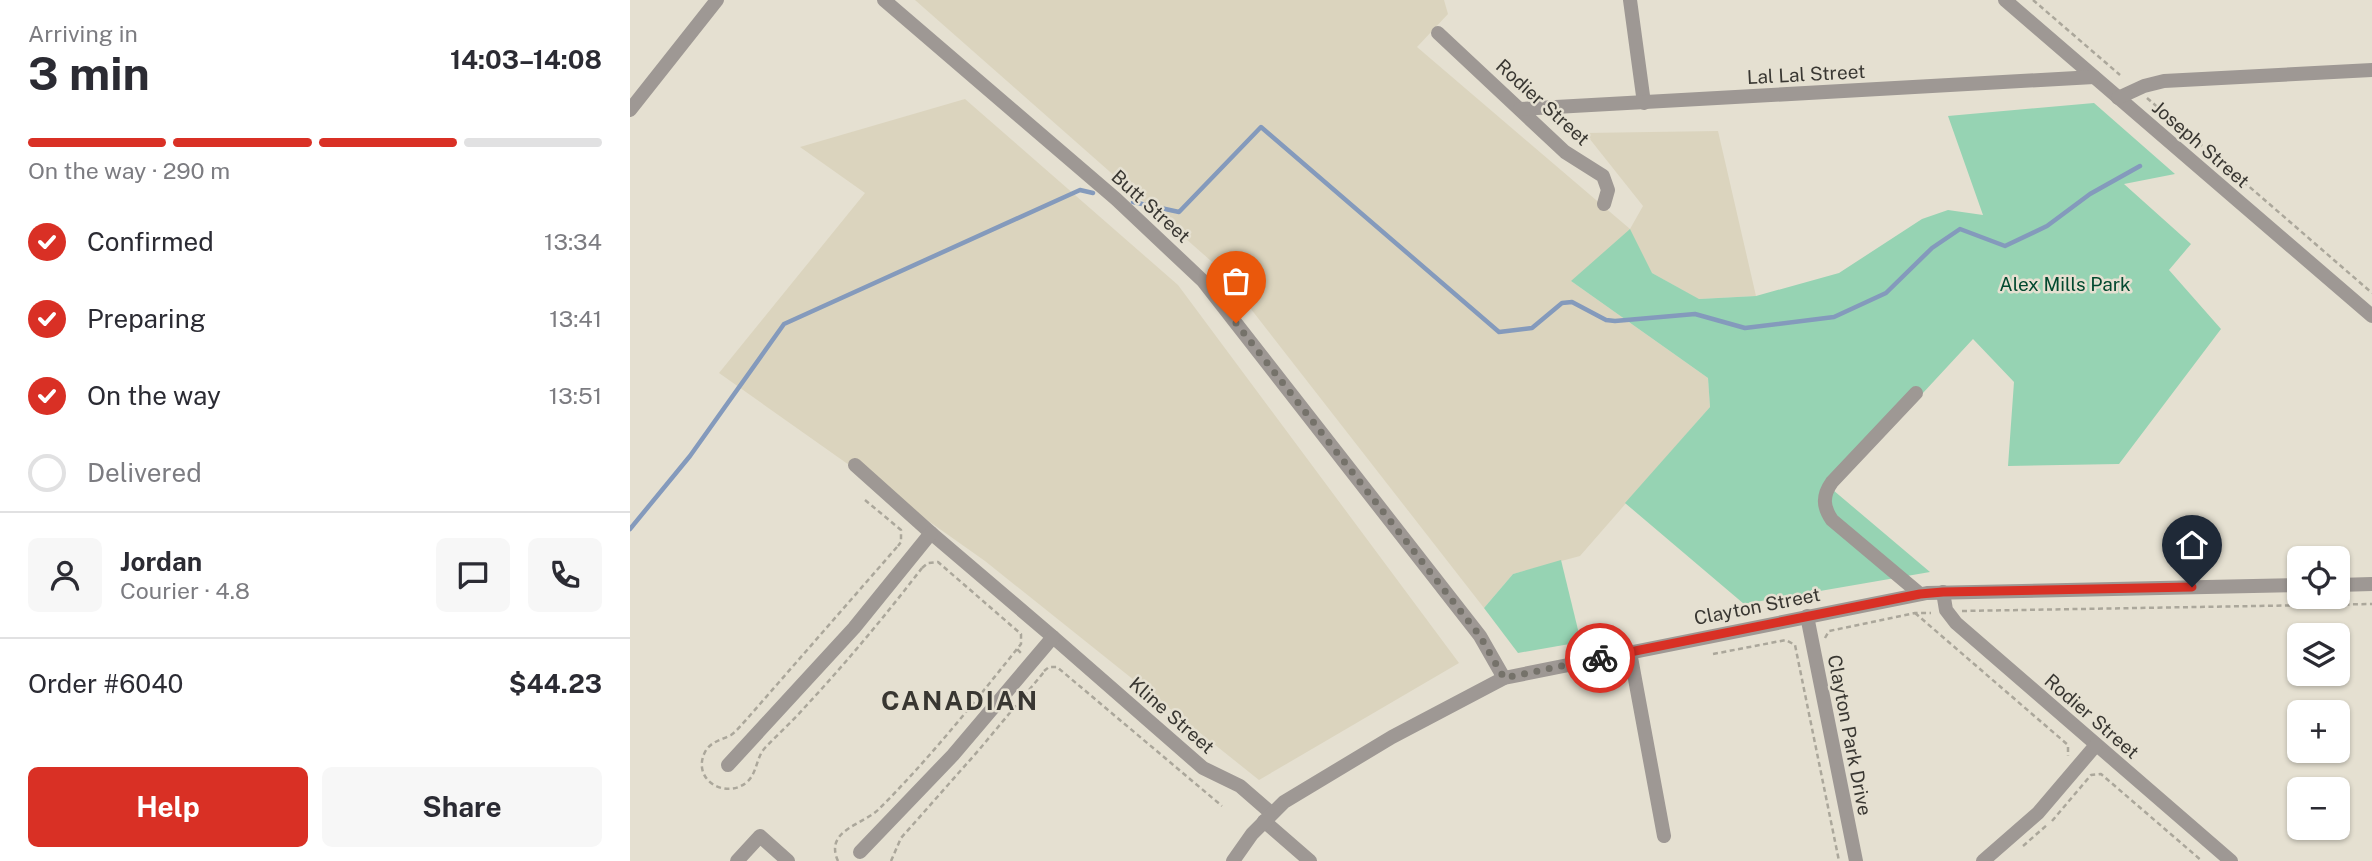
<!DOCTYPE html>
<html lang="en">
<head>
<meta charset="utf-8">
<style>
	:root { --surface:#fff; --page:#f7f7f7; --text:#2b2b33; --muted:#7c7c81; --line:#e1e1e2; --accent:#d93025 }
	body { margin:0; font-family:"Public Sans",sans-serif; background:var(--page); color:var(--text); height:100vh; display:flex; flex-direction:column; font-size:26px; white-space:nowrap }
	* { box-sizing:border-box; margin:0 }
	p { font-size:23px; color:var(--muted) }
	.icon { flex:none; width:38px; height:38px; fill:none; stroke:currentColor; stroke-width:2; stroke-linecap:round; stroke-linejoin:round }
	.map { position:relative; flex:1; overflow:hidden }
	.side { display:flex; flex-direction:column; background:var(--surface); width:630px }
	.side>* { flex:none }
	.controls { position:absolute; left:1657px; top:546px; display:grid; gap:14px }
	.controls a { display:grid; place-items:center; width:63px; height:63px; border-radius:10px; background:var(--surface); box-shadow:0 2px 5px #0004; font-size:35px }
	.pin { position:absolute; display:grid; place-items:center; width:60px; height:60px; color:#fff; margin:-72px -30px; border-radius:50% 50% 50% 0; rotate:-45deg; box-shadow:0 0 7px #0007 }
	.pin .icon { rotate:45deg }
	.courier { position:absolute; display:grid; place-items:center; width:70px; height:70px; margin:-35px; border:5px solid #d93025; border-radius:50%; background:#fff; color:#222; box-shadow:0 2px 9px #0007 }
	.head em { font-style:normal; font-weight:700 }
	.head div { display:flex; flex-direction:column-reverse }
	.head { display:flex; align-items:center; justify-content:space-between; height:119px; padding:0 28px }
	h1 { font-size:46px; font-weight:700; line-height:52px }
	.bar { display:grid; grid-template-columns:repeat(4,1fr); gap:10px 7px; align-content:center; height:84px; padding:0 28px }
	.bar i { height:9px; border-radius:5px; background:var(--line) }
	.bar .current { background:var(--accent) }
	.bar p { grid-column:span 4 }
	.line { display:flex; align-items:center; gap:18px; padding:0 28px; border-top:2px solid var(--line) }
	.line div { flex:1 }
	.round { display:grid; place-items:center; flex:none; width:74px; height:74px; border-radius:10px; background:var(--page) }
	ol { padding:0 28px; list-style:none }
	li { display:flex; align-items:center; gap:21px; height:77px }
	li p { margin-inline-start:auto }
	li .icon { padding:7px; border-radius:50%; background:var(--accent); color:#fff; stroke-width:4 }
	li:last-child { color:var(--muted) }
	li i { width:38px; height:38px; border:4px solid var(--line); border-radius:50% }
	.button { display:flex; gap:14px; margin-top:auto; padding:14px 28px }
	.button a { flex:1; height:80px; border-radius:10px; background:var(--accent); color:#fff; font-size:28px; font-weight:700; line-height:80px; text-align:center }
	.button a+a { background:var(--page); color:var(--text) }
	main { display:flex; flex:1; min-height:0 }
	.map>svg:first-child { display:block }
</style>
</head>
<body>
<main>
<section class="side">
<div class="head"><div><h1>3 min</h1><p>Arriving in</p></div><em>14:03–14:08</em></div>
<div class="bar"><i class="current"></i><i class="current"></i><i class="current"></i><i></i><p>On the way · 290 m</p></div>
<ol>
<li><svg class="icon" aria-label="check" viewBox="0 0 24 24"><path d="M5 12l5 5 9-10"/></svg>Confirmed<p>13:34</p></li>
<li><svg class="icon" aria-label="check" viewBox="0 0 24 24"><path d="M5 12l5 5 9-10"/></svg>Preparing<p>13:41</p></li>
<li><svg class="icon" aria-label="check" viewBox="0 0 24 24"><path d="M5 12l5 5 9-10"/></svg>On the way<p>13:51</p></li>
<li><i></i>Delivered</li>
</ol>
<div class="line" style="height:126px"><a class="round"><svg class="icon" aria-label="person" viewBox="0 0 24 24"><circle cx="12" cy="8" r="4"/><path d="M4 21q1-7 8-7t8 7"/></svg></a><div><b>Jordan</b><p>Courier · 4.8</p></div><a class="round"><svg class="icon" aria-label="chat" viewBox="0 0 24 24"><path d="M4 5h16v11H9l-5 4z"/></svg></a><a class="round"><svg class="icon" aria-label="phone" viewBox="0 0 24 24"><path d="M5 4h4l2 5-3 2q2 4 5 5l2-3 5 2v4C11 20 4 13 5 4z"/></svg></a></div>
<div class="line" style="height:91px"><div>Order #6040</div><b>$44.23</b></div>
<div class="button"><a>Help</a><a>Share</a></div>
</section>
<div class="map">
<svg width="1742" height="861" viewBox="0 0 1742 861">
	<rect width="100%" height="100%" fill="#e5e0d1"/>
	<g fill="#dbd4be">
		<polygon points="285,0 814,0 818,14 787,47 1000,229 1013,206 955,133 1088,131 1126,296 1068,299 1022,273 941,281 1078,378 1080,407 950,556 883,574 854,608 589,268"/>
		<polygon points="335,99 548,285 829,663 629,780 355,561 89,373 235,193 170,147"/>
	</g>
	<g fill="#96d3b3">
		<polygon points="1464,103 1545,174 1494,184 1561,244 1539,270 1591,329 1489,464 1378,466 1384,382 1343,339 1203,490 1300,572 1114,604 995,503 1080,407 1078,378 941,281 1000,229 1022,273 1069,299 1126,296 1209,273 1292,219 1318,210 1353,215 1318,116"/>
		<polygon points="931,560 951,642 888,653 854,608 883,574"/>
	</g>
	<g fill="none" stroke-linecap="round" stroke-linejoin="round">
		<g stroke="#849abc" stroke-width="4.5">
			<polyline points="503,202 549,212 631,127 869,332 902,328 932,303 942,302 976,320 985,321 1065,314 1115,328 1204,317 1256,293 1302,248 1330,229 1375,246 1417,226 1460,194 1510,166"/>
			<polyline points="0,529 60,456 154,324 450,190 463,193"/>
		</g>
		<g stroke="#aba79b" stroke-width="2.5" stroke-dasharray="5 3.5" stroke-linecap="butt">
			<polyline points="1403,0 1490,75"/>
			<polyline points="1517,98 1742,293"/>
			<polyline points="235,500 271,530 271,542 268,546"/>
			<path d="M267 547 116 720C111 725 107 731 101 735 91 740 80 742 75 752 61 780 96 800 117 782 127 773 126 759 134 749 147 735 162 722 175 707 216 663 255 616 292 568"/>
			<polyline points="292,568 298,563 308,562 391,634 391,644 387,649 392,654"/>
			<polyline points="1332,611 1742,604"/>
			<polyline points="1285,613 1438,745 1438,756"/>
			<polyline points="1195,638 1199,631 1285,613 1301,613"/>
			<polyline points="1083,654 1156,640 1165,645 1209,861"/>
			<polyline points="414,671 419,667 427,667 592,806"/>
			<polyline points="1422,821 1461,775 1471,774 1572,861"/>
			<polyline points="1393,846 1417,825"/>
			<path d="M208 861C194 830 233 825 249 809 299 759 343 704 387 649"/>
			<polyline points="261,861 271,838 348,751 414,672"/>
		</g>
		<g stroke="#9e9894" stroke-width="14">
			<polyline points="254,0 486,199 573,281 850,636 874,678"/>
			<polyline points="1000,0 1014,103"/>
			<polyline points="1375,0 1742,316"/>
			<polyline points="808,33 935,152 973,176 978,190 974,204"/>
			<polyline points="1488,98 1514,86 1534,81 1742,70"/>
			<polyline points="890,109 1464,77"/>
			<polyline points="0,110 87,0"/>
			<path d="M1286 393 1202 482C1192 496 1193 507 1202 520L1290 594"/>
			<polyline points="225,465 301,533 423,637 573,768 610,786 641,813"/>
			<polyline points="1708,585 1742,584"/>
			<polyline points="1313,592 1316,610 1326,623 1601,861"/>
			<polyline points="1177,616 1226,861"/>
			<polyline points="1000,652 1034,836"/>
			<polyline points="98,765 224,628 301,533"/>
			<polyline points="634,821 680,861"/>
			<polyline points="230,852 323,755 423,637"/>
			<polyline points="107,861 130,836 158,861"/>
			<polyline points="603,861 622,834 654,802 762,737 874,678 1297,593 1670,585"/>
			<polyline points="1353,861 1408,813 1466,745"/>
		</g>
	</g>
	<g fill="none" stroke-linecap="round" stroke-linejoin="round">
		<polyline stroke="#75726a" stroke-width="7" stroke-dasharray="0 12.6" points="606,323 850,636 874,678 970,658"/>
		<polyline stroke="#d93025" stroke-width="9" points="970,658 1290,594 1313,592 1562,587"/>
	</g>
	<g text-anchor="middle" stroke-width="5" stroke-linejoin="round" paint-order="stroke">
		<g font-size="19" fill="#393732" stroke="#e5e0d1">
			<text transform="translate(1176 74) rotate(-3)" y="7">Lal Lal Street</text>
			<text transform="translate(913 102) rotate(42)" y="7">Rodier Street</text>
			<text transform="translate(1571 144) rotate(41)" y="7">Joseph Street</text>
			<text transform="translate(521 206) rotate(42)" y="7">Butt Street</text>
			<text transform="translate(1127 606) rotate(-11)" y="7">Clayton Street</text>
			<text transform="translate(542 715) rotate(41)" y="7">Kline Street</text>
			<text transform="translate(1462 716) rotate(41)" y="7">Rodier Street</text>
			<text transform="translate(1220 735) rotate(79)" y="7">Clayton Park Drive</text>
		</g>
		<g font-size="19" fill="#02492f" stroke="#e5e0d1">
			<text x="1435" y="291">Alex Mills Park</text>
		</g>
		<g font-size="26" font-weight="bold" letter-spacing="2" fill="#393732" stroke="#e5e0d1">
			<text x="330" y="710">CANADIAN</text>
		</g>
	</g>
</svg>
<div class="controls">
<a><svg class="icon" aria-label="locate" viewBox="0 0 24 24"><circle cx="12" cy="12" r="6"/><path d="M12 2v4M12 18v4M2 12h4M18 12h4"/></svg></a>
<a><svg class="icon" aria-label="layers" viewBox="0 0 24 24"><path d="M12 4l9 5-9 5-9-5zM3 14l9 5 9-5"/></svg></a>
<a>+</a>
<a>−</a>
</div>
<div class="pin" style="left:606px;top:323px;background:#ea580c"><svg class="icon" aria-label="bag" viewBox="0 0 24 24"><path d="M5 8h14l-1 12H6zM9 8a3 3 0 0 1 6 0"/></svg></div>
<div class="pin" style="left:1562px;top:587px;background:#1f2937"><svg class="icon" aria-label="home" viewBox="0 0 24 24"><path d="M3 11l9-7 9 7M6 9v11h12V9"/></svg></div>
<div class="courier" style="left:970px;top:658px"><svg class="icon" aria-label="bike" viewBox="0 0 24 24"><circle cx="6" cy="16" r="4"/><circle cx="18" cy="16" r="4"/><path d="M6 16l4-8h5l3 8M10 8l3 8H6M13 5h3"/></svg></div>
</div>
</main>
</body>
</html>
